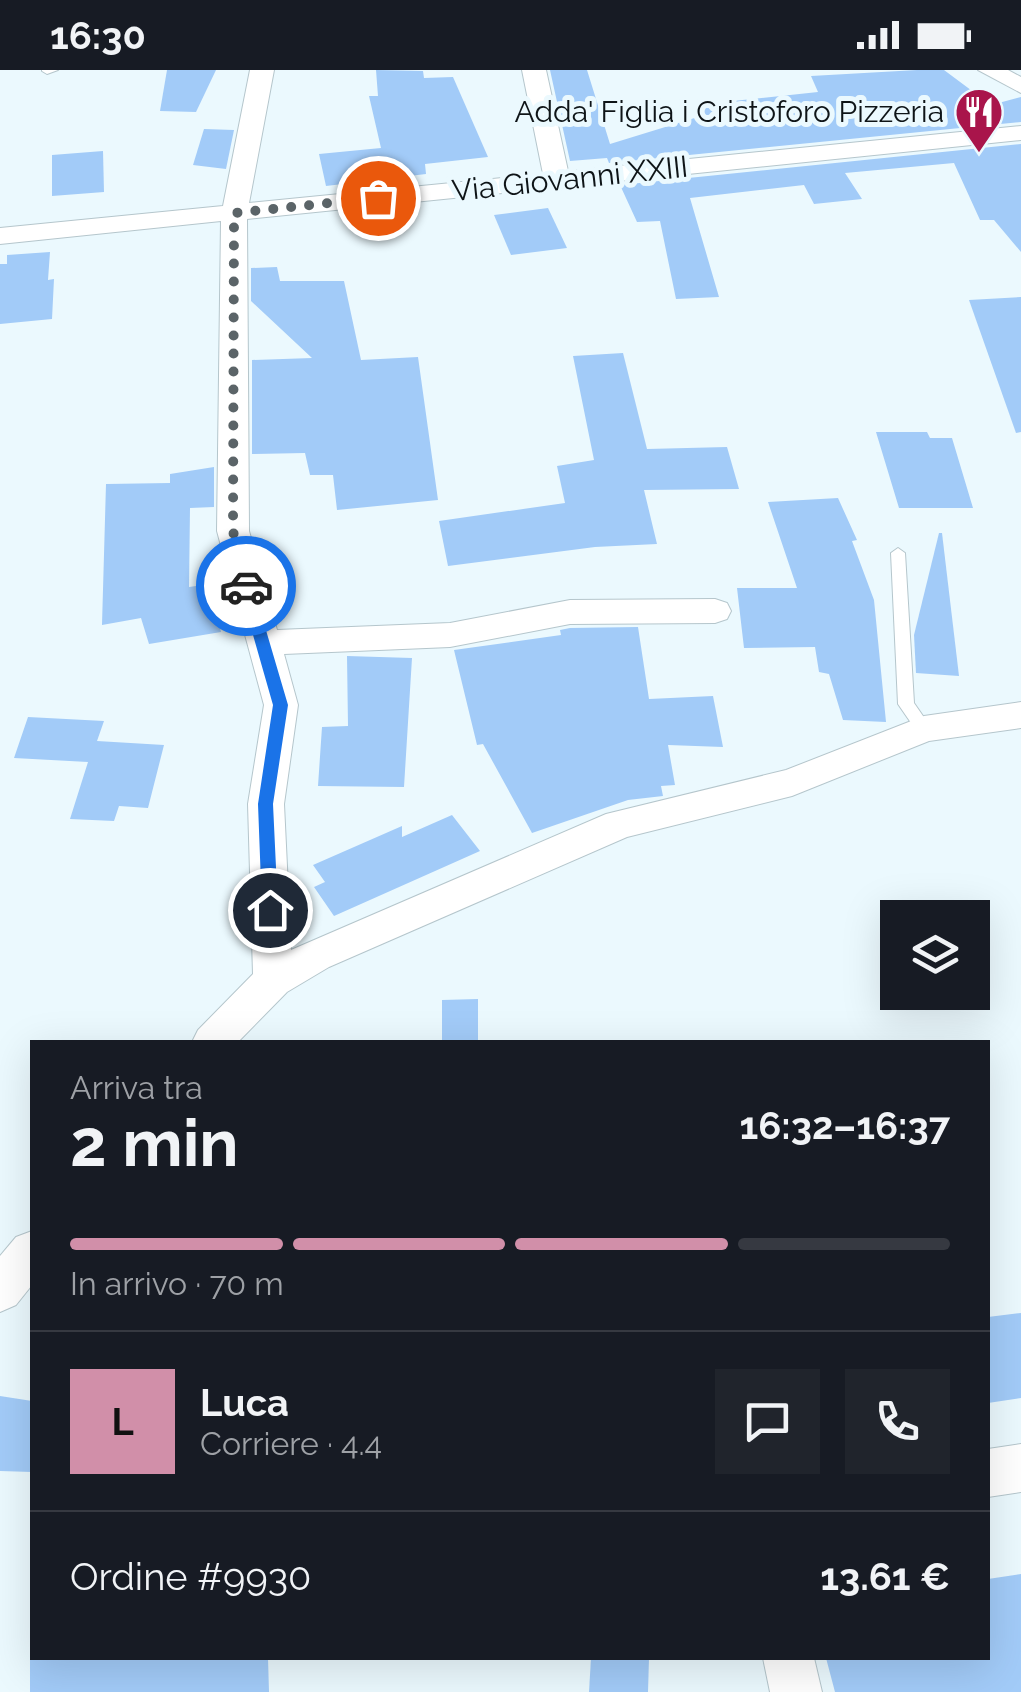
<!DOCTYPE html>
<html lang="it">
<head>
<meta charset="utf-8">
<style>
	:root { --surface:#171b24; --page:#20242c; --text:#f1f3f6; --muted:#9ea1a6; --line:#363941; --accent:#d18fa9 }
	body { margin:0; font-family:Raleway,sans-serif; background:var(--page); color:var(--text); height:100vh; display:flex; flex-direction:column; font-size:38px; white-space:nowrap }
	* { box-sizing:border-box; margin:0 }
	p { font-size:32px; color:var(--muted) }
	.icon { flex:none; width:55px; height:55px; fill:none; stroke:currentColor; stroke-width:2; stroke-linecap:round; stroke-linejoin:round }
	.map { position:relative; flex:1; overflow:hidden }
	.panel { position:absolute; left:30px; top:970px; width:960px; height:620px; display:flex; flex-direction:column; background:var(--surface); border-radius:0px; box-shadow:0 10px 40px #0002 }
	.panel>* { flex:none }
	.controls { position:absolute; left:880px; top:830px; display:grid; gap:20px }
	.controls a { display:grid; place-items:center; width:110px; height:110px; border-radius:0px; background:var(--surface); box-shadow:0 10px 40px #0002; font-size:50px }
	.pin { position:absolute; display:grid; place-items:center; width:85px; height:85px; color:#fff; margin:-42px; border:5px solid #fff; border-radius:50%; box-shadow:0 2px 10px #0007 }
	.courier { position:absolute; display:grid; place-items:center; width:100px; height:100px; margin:-50px; border:8px solid #1a73e8; border-radius:50%; background:#fff; color:#222; box-shadow:0 2px 12px #0007 }
	.overview em { font-style:normal; font-weight:700 }
	.overview div { display:flex; flex-direction:column-reverse }
	.overview { display:flex; align-items:center; justify-content:space-between; height:170px; padding:0 40px }
	h1 { font-size:65px; font-weight:700; line-height:75px }
	.bar { display:grid; grid-template-columns:repeat(4,1fr); gap:15px 10px; align-content:center; height:120px; padding:0 40px }
	.bar i { height:12px; border-radius:8px; background:var(--line) }
	.bar .selected { background:var(--accent) }
	.bar p { grid-column:span 4 }
	.line { display:flex; align-items:center; gap:25px; padding:0 40px; border-top:2px solid var(--line) }
	.line div { flex:1 }
	.round { display:grid; place-items:center; flex:none; width:105px; height:105px; border-radius:0px; background:var(--page) }
	.status { display:flex; justify-content:space-between; align-items:center; height:70px; padding:0 50px; background:var(--surface); direction:ltr }
	.status svg { height:28px; fill:currentColor }
	.map>svg:first-child { display:block }
</style>
</head>
<body>
<div class="status"><b>16:30</b><svg viewBox="0 0 49 12"><path d="M0 12V9h3v3zM5 12V6h3v6zM10 12V3h3v9zM15 12V0h3v12zM26 1h20v11H26zM47 4h2v5h-2z"/></svg></div>
<div class="map">
<svg width="1021" height="1622" viewBox="0 0 1021 1622">
	<rect width="100%" height="100%" fill="#ebf9fe"/>
	<g fill="#a2cbf8">
		<polygon points="167,0 216,0 196,42 160,41"/>
		<polygon points="376,0 423,1 424,8 453,7 488,87 425,94 426,104 326,116 319,84 381,78 369,26 378,26"/>
		<polygon points="550,0 587,0 610,74 701,46 695,35 818,22 811,6 917,0 944,0 991,35 1021,27 1021,52 609,93 607,88 570,91"/>
		<polygon points="204,59 234,60 226,99 193,95"/>
		<polygon points="1021,74 1021,182 994,150 980,150 954,93 845,103 862,129 814,134 804,115 690,128 719,227 676,229 660,151 637,152 620,115"/>
		<polygon points="103,81 104,122 52,126 52,85"/>
		<polygon points="548,138 567,178 511,185 494,145"/>
		<polygon points="50,182 48,210 54,209 52,249 0,254 0,194 7,194 7,185"/>
		<polygon points="277,197 280,211 344,211 361,290 418,287 438,430 337,440 333,405 310,405 305,383 252,384 252,290 312,288 251,231 251,198"/>
		<polygon points="1021,227 1021,362 1016,363 969,230"/>
		<polygon points="623,283 647,379 727,377 739,419 644,420 657,474 595,477 448,496 439,451 565,433 557,396 594,390 573,286"/>
		<polygon points="876,362 927,362 930,368 952,368 973,438 899,438"/>
		<polygon points="214,397 214,437 190,438 189,517 210,514 221,562 149,574 141,548 102,555 106,414 170,413 170,404"/>
		<polygon points="838,428 857,470 852,471 874,530 886,652 843,650 829,604 819,602 815,577 744,578 737,518 797,518 768,432"/>
		<polygon points="939,463 942,463 959,606 916,603 914,565"/>
		<polygon points="638,557 649,629 713,626 723,677 668,675 675,715 661,716 663,726 628,730 532,763 483,674 477,675 454,580 561,565 560,560 570,558"/>
		<polygon points="347,586 412,588 404,717 318,716 322,657 348,656"/>
		<polygon points="28,647 104,651 97,671 164,675 148,738 119,736 114,751 70,749 88,692 14,688"/>
		<polygon points="452,745 480,781 334,846 314,817 325,812 313,795 402,756 402,767"/>
		<polygon points="478,929 478,972 442,972 442,930"/>
		<polygon points="1021,1243 1021,1328 988,1333 988,1247"/>
		<polygon points="0,1326 32,1331 32,1402 0,1401"/>
		<polygon points="1021,1504 1021,1622 835,1622 826,1588 988,1588 988,1509"/>
		<polygon points="30,1588 268,1588 269,1622 30,1622"/>
		<polygon points="591,1588 649,1588 648,1622 589,1622"/>
	</g>
	<g fill="none" stroke-linecap="round" stroke-linejoin="round">
		<g stroke="#b5c6cc" stroke-width="2">
			<g id="service">
				<polygon points="58,0 47,4 42,1 42,0"/>
				<polygon points="898,478 905,483 914,633 932,659 924,665 918,663 898,634 891,483"/>
			</g>
		</g>
		<g stroke="#b5c6cc" stroke-width="2">
			<g id="minor">
				<polygon points="250,0 274,0 249,133 543,104 522,0 546,0 568,101 1021,56 1021,70 247,149 249,461 277,560 450,553 570,530 715,529 727,533 731,541 727,549 715,553 570,554 450,577 284,584 298,635 284,734 291,880 606,744 786,700 924,646 1021,632 1021,658 929,671 792,726 627,767 329,897 287,922 238,972 192,972 198,960 253,904 248,734 264,635 217,461 221,151 0,174 0,158 223,136"/>
				<polygon points="978,0 1008,0 1021,7 1021,23"/>
				<polygon points="32,1161 32,1215 16,1235 0,1242 0,1186 16,1167"/>
				<polygon points="1021,1374 1021,1422 988,1427 988,1379"/>
				<polygon points="763,1588 814,1588 822,1622 770,1622"/>
			</g>
		</g>
		<use href="#service" fill="#fff" fill-rule="evenodd"/>
		<use href="#minor" fill="#fff" fill-rule="evenodd"/>
	</g>
	<polygon fill="#1a73e8" points="246,511 253,516 288,635 273,734 278,840 270,847 262,840 258,734 273,635 239,516"/>
	<g fill="none" stroke-linecap="round" stroke-linejoin="round">
		<polyline stroke="#5b6468" stroke-width="10" stroke-dasharray="0 18" points="246,516 233,461 234,143 378,128"/>
	</g>
	<defs>
		<g id="restaurant-pin" transform="scale(2.5)"><path d="M0 17L-7.5 6A9.5 9.5 0 1 1 7.5 6Z" fill="#a9154b" stroke="#ebf9fe"/><path d="M-5-6h1v4h1v-4h1v4h1v-4h1v5L-1.5 .5V6h-2V.5L-5-1ZM5-6V6H3V1.5H1.5Q1.5-4 5-6Z" fill="#fff"/></g>
	</defs>
	<g fill-rule="evenodd">
		<use href="#restaurant-pin" x="979" y="42"/>
	</g>
	<g text-anchor="middle" stroke-width="10" stroke-linejoin="round" paint-order="stroke">
		<g font-size="30" fill="#0e1417" stroke="#ebf9fe" text-anchor="end">
			<text x="944" y="52">Adda' Figlia i Cristoforo Pizzeria</text>
		</g>
		<g font-size="30" fill="#0e1417" stroke="#ebf9fe">
			<text transform="translate(570 109) rotate(-6)" y="10">Via Giovanni XXIII</text>
		</g>
	</g>
</svg>
<div class="controls">
<a><svg class="icon" aria-label="layers" viewBox="0 0 24 24"><path d="M12 4l9 5-9 5-9-5zM3 14l9 5 9-5"/></svg></a>
</div>
<div class="pin" style="left:378px;top:128px;background:#ea580c"><svg class="icon" aria-label="bag" viewBox="0 0 24 24"><path d="M5 8h14l-1 12H6zM9 8a3 3 0 0 1 6 0"/></svg></div>
<div class="pin" style="left:270px;top:840px;background:#1f2937"><svg class="icon" aria-label="home" viewBox="0 0 24 24"><path d="M3 11l9-7 9 7M6 9v11h12V9"/></svg></div>
<div class="courier" style="left:246px;top:516px"><svg class="icon" aria-label="car" viewBox="0 0 24 24"><path d="M5 17H2v-5l4-1 3-4h7l3 4 3 1v5h-3M9 17h6M6 11h13"/><circle cx="7" cy="17" r="2"/><circle cx="17" cy="17" r="2"/></svg></div>
<section class="panel">
<div class="overview"><div><h1>2 min</h1><p>Arriva tra</p></div><em>16:32–16:37</em></div>
<div class="bar"><i class="selected"></i><i class="selected"></i><i class="selected"></i><i></i><p>In arrivo · 70 m</p></div>
<div class="line" style="height:180px"><b class="round" style="background:var(--accent);color:#111">L</b><div><b>Luca</b><p>Corriere · 4.4</p></div><a class="round"><svg class="icon" aria-label="chat" viewBox="0 0 24 24"><path d="M4 5h16v11H9l-5 4z"/></svg></a><a class="round"><svg class="icon" aria-label="phone" viewBox="0 0 24 24"><path d="M5 4h4l2 5-3 2q2 4 5 5l2-3 5 2v4C11 20 4 13 5 4z"/></svg></a></div>
<div class="line" style="height:130px"><div>Ordine #9930</div><b>13.61 €</b></div>
</section>
</div>
</body>
</html>
